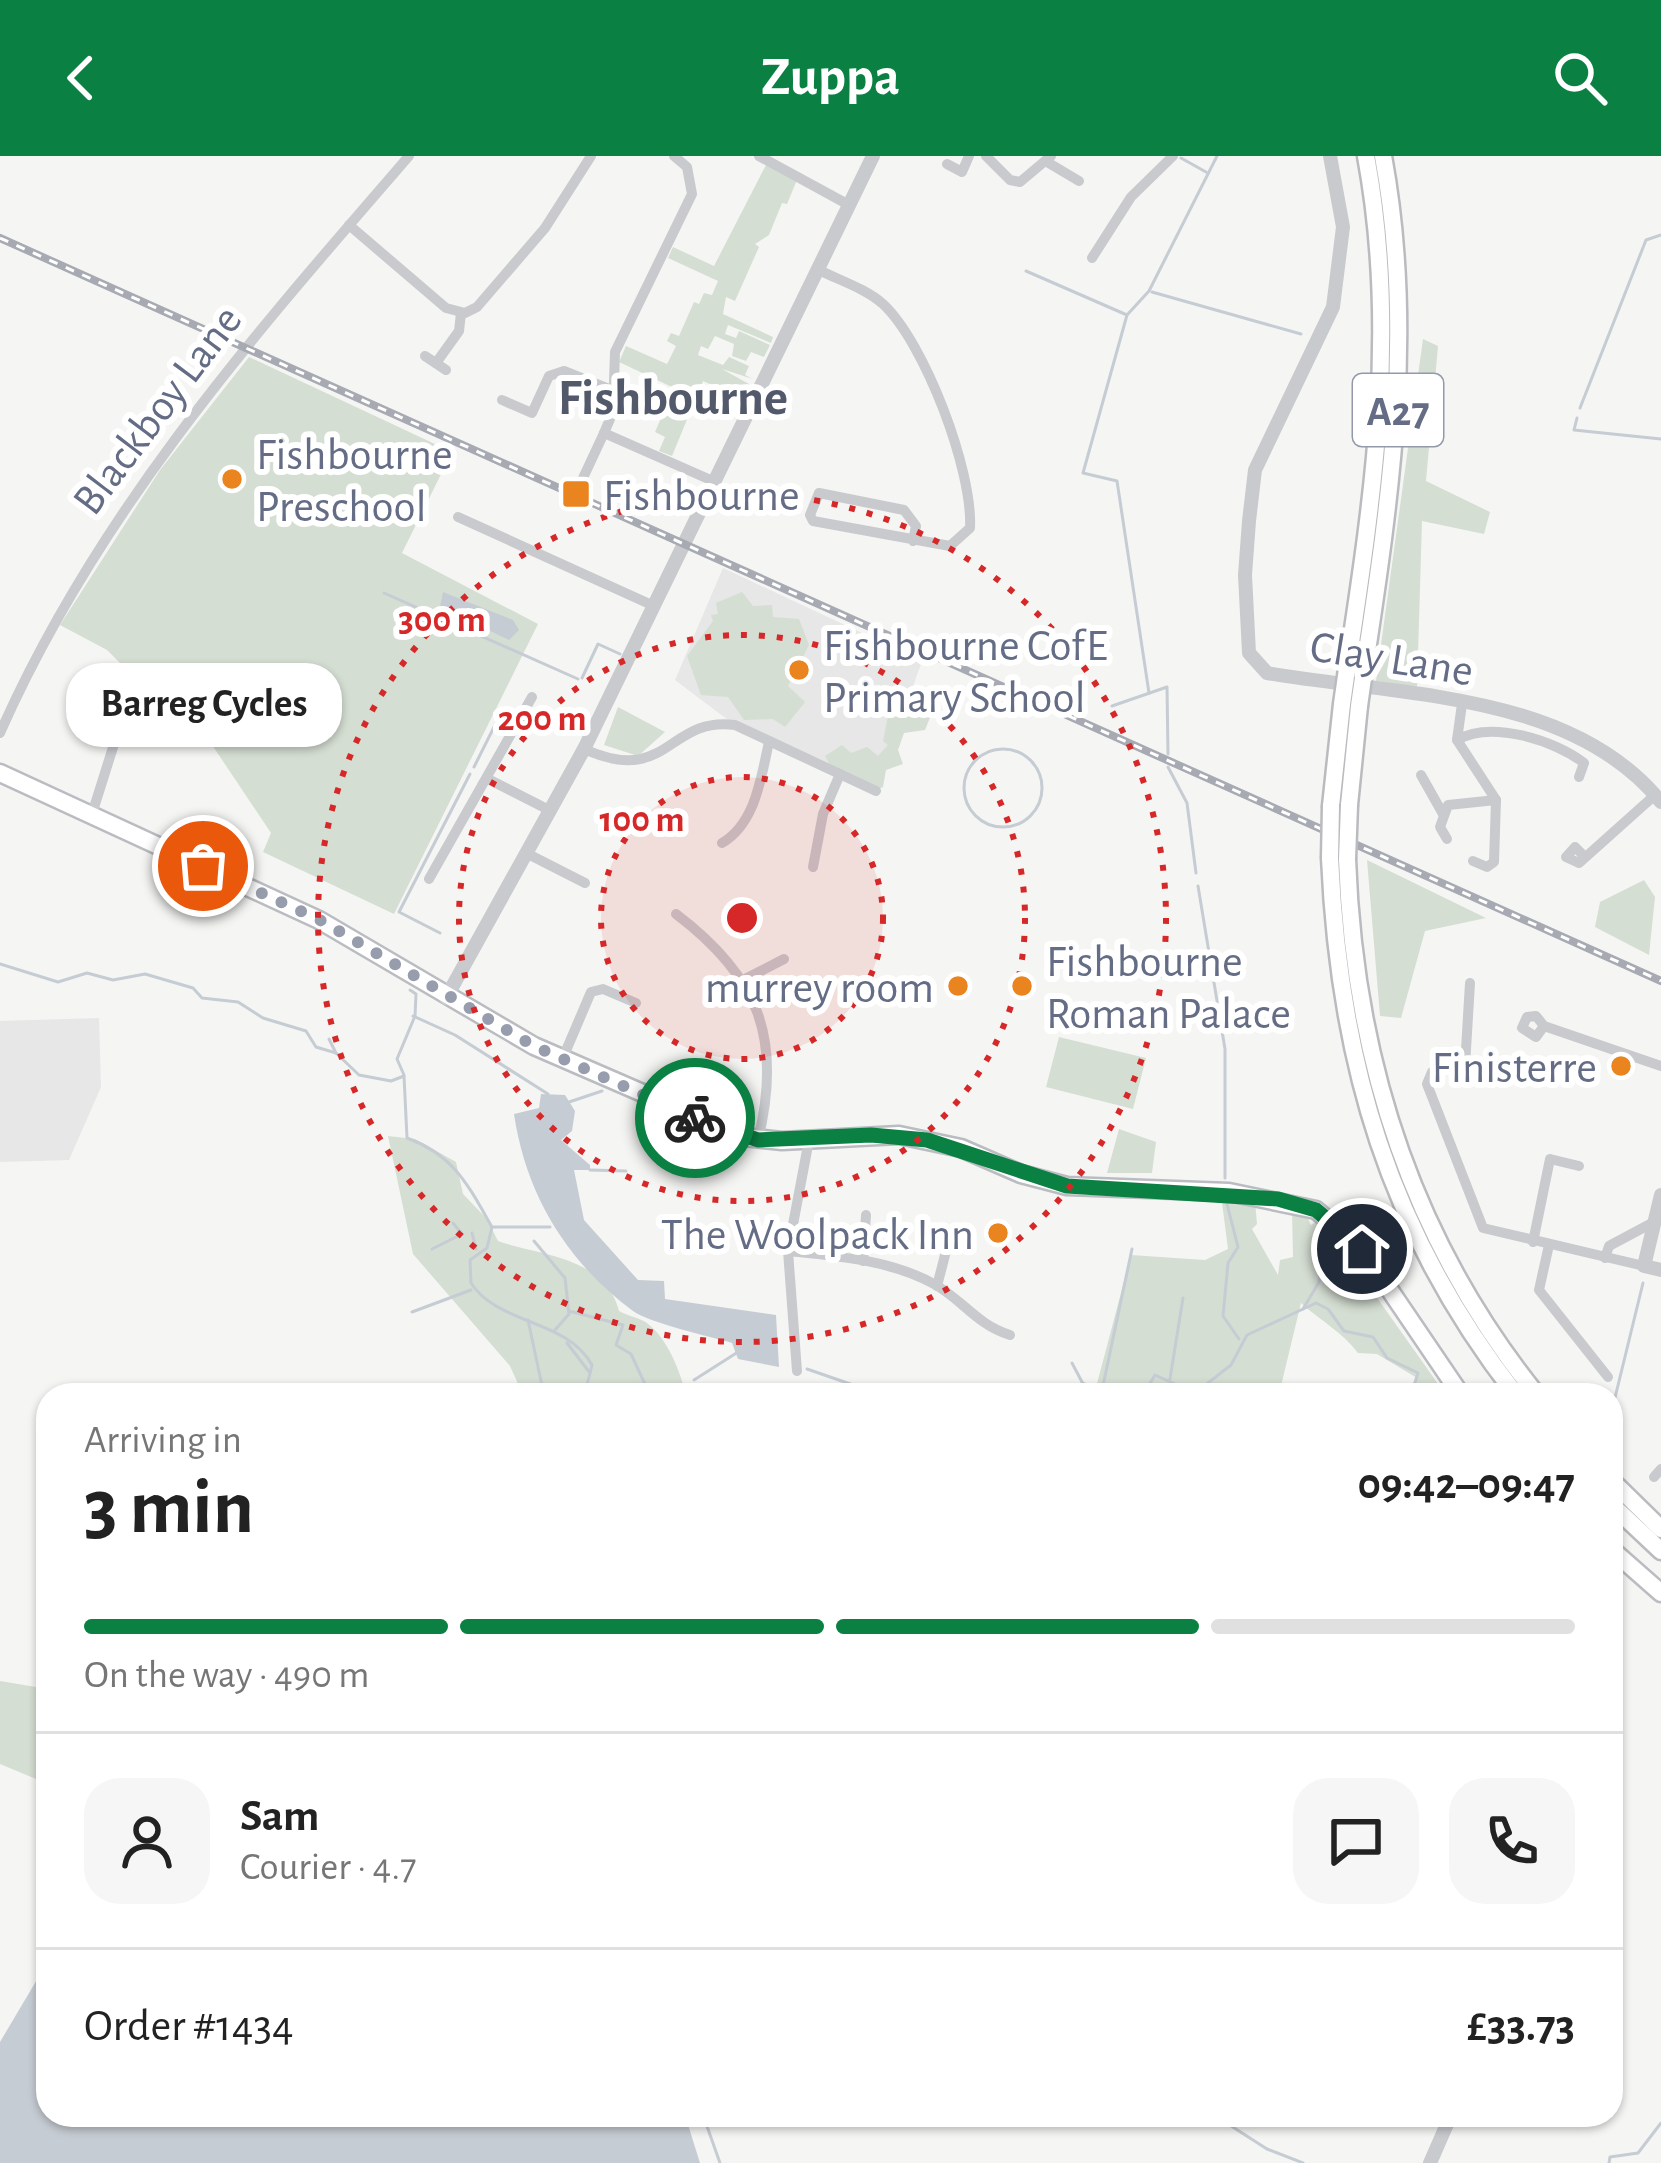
<!DOCTYPE html>
<html lang="en">
<head>
<meta charset="utf-8">
<style>
	:root { --surface:#fff; --page:#f6f6f6; --text:#222; --muted:#767676; --line:#e0e0e0; --accent:#0b8043 }
	body { margin:0; font-family:"Alegreya Sans",sans-serif; background:var(--page); color:var(--text); height:100vh; display:flex; flex-direction:column; font-size:45px; white-space:nowrap }
	* { box-sizing:border-box; margin:0 }
	p { font-size:39px; color:var(--muted) }
	.icon { flex:none; width:66px; height:66px; fill:none; stroke:currentColor; stroke-width:2; stroke-linecap:round; stroke-linejoin:round }
	.map { position:relative; flex:1; overflow:hidden }
	.sheet { position:absolute; left:36px; top:1227px; width:1587px; height:744px; display:flex; flex-direction:column; background:var(--surface); border-radius:36px; box-shadow:0 3px 9px #0004 }
	.sheet>* { flex:none }
	.pin { position:absolute; display:grid; place-items:center; width:102px; height:102px; color:#fff; margin:-51px; border:6px solid #fff; border-radius:50%; box-shadow:0 3px 12px #0007 }
	.courier { position:absolute; display:grid; place-items:center; width:120px; height:120px; margin:-60px; border:9px solid #0b8043; border-radius:50%; background:#fff; color:#222; box-shadow:0 3px 15px #0007 }
	.bubble { position:absolute; height:84px; border-radius:36px; background:var(--surface); box-shadow:0 3px 9px #0004; font-size:39px; font-weight:600; line-height:84px; text-align:center }
	.summary em { font-style:normal; font-weight:600 }
	.summary div { display:flex; flex-direction:column-reverse }
	.summary { display:flex; align-items:center; justify-content:space-between; height:204px; padding:0 48px }
	h1 { font-size:78px; font-weight:600; line-height:90px }
	.bar { display:grid; grid-template-columns:repeat(4,1fr); gap:18px 12px; align-content:center; height:144px; padding:0 48px }
	.bar i { height:15px; border-radius:9px; background:var(--line) }
	.bar .current { background:var(--accent) }
	.bar p { grid-column:span 4 }
	.line { display:flex; align-items:center; gap:30px; padding:0 48px; border-top:3px solid var(--line) }
	.line div { flex:1 }
	.round { display:grid; place-items:center; flex:none; width:126px; height:126px; border-radius:36px; background:var(--page) }
	header { display:flex; justify-content:space-between; align-items:center; height:156px; padding:0 48px; background:var(--accent); color:#fff; font-size:54px; font-weight:600 }
	.map>svg:first-child { display:block }
</style>
</head>
<body>
<header><svg class="icon" aria-label="back" viewBox="0 0 24 24"><path d="M15 5l-7 7 7 7"/></svg>Zuppa<svg class="icon" aria-label="search" viewBox="0 0 24 24"><circle cx="10" cy="10" r="6"/><path d="M15 15l6 6"/></svg></header>
<div class="map">
<svg width="1661" height="2007" viewBox="0 0 1661 2007">
	<rect width="100%" height="100%" fill="#f5f6f3"/>
	<g fill="#e6e7e6">
		<polygon points="723,412 922,505 876,635 736,570 675,524"/>
		<polygon points="99,862 101,931 69,1004 0,1006 0,865"/>
	</g>
	<g fill="#d5ded3">
		<polygon points="767,7 797,24 787,48 782,47 769,79 755,88 759,91 735,145 726,141 723,158 773,181 771,187 728,169 725,178 736,182 739,175 770,189 764,201 751,196 746,205 732,200 734,188 715,180 708,193 701,190 698,199 723,209 729,201 749,210 745,219 753,223 722,213 749,228 744,243 703,225 695,245 689,246 693,249 672,300 659,295 665,281 655,276 674,232 619,206 626,190 667,208 676,190 667,185 671,177 679,180 694,146 699,148 704,137 712,139 718,125 668,102 673,91 714,110"/>
		<polygon points="1423,183 1438,190 1426,325 1490,356 1484,378 1422,365 1417,531 1376,525"/>
		<polygon points="249,201 452,296 402,397 538,468 394,758 263,696 271,677 186,550 130,517 107,494 60,469 160,314"/>
		<polygon points="742,436 753,450 772,449 773,461 799,463 809,489 788,530 805,546 785,571 773,563 744,564 728,541 701,539 687,500 713,465 711,459 718,458 716,447"/>
		<polygon points="893,533 910,535 908,551 926,553 931,559 925,574 904,577 898,594 903,608 886,614 883,631 873,636 830,609 825,600 842,589 851,597 867,591 878,600 888,589 883,585 888,560 883,558"/>
		<polygon points="618,551 665,576 638,600 604,589"/>
		<polygon points="1367,704 1486,762 1425,775 1401,862 1380,860"/>
		<polygon points="1644,724 1655,741 1649,799 1595,771 1600,746"/>
		<polygon points="1059,881 1146,902 1133,953 1046,931"/>
		<polygon points="1119,973 1156,986 1152,1017 1107,1017"/>
		<path d="M388 980 415 983 456 1006 463 1038 487 1063 498 1085C541 1100 605 1100 619 1155 628 1160 640 1162 647 1167 668 1183 680 1215 686 1239H523L510 1210 413 1098Z"/>
		<path d="M1221 1039 1255 1045 1257 1068 1252 1073 1278 1119 1280 1104 1293 1101 1292 1054 1305 1057 1311 1069 1317 1065 1326 1070 1446 1239H1405L1417 1222 1377 1198 1358 1197C1341 1175 1322 1166 1301 1147L1280 1234 1267 1239H1094L1131 1099 1205 1104 1228 1093Z"/>
		<polygon points="0,1525 48,1533 48,1628 0,1608"/>
	</g>
	<g fill="#c6ccd3">
		<polygon points="443,436 513,464 519,474 509,484 440,451"/>
		<path d="M541 938 565 939 575 955 572 975 561 984 590 1009V1014H574L584 1064 638 1124 664 1125 665 1143 776 1159 779 1211 738 1203 732 1187C709 1180 649 1167 633 1155 567 1106 526 1039 514 958L539 952Z"/>
		<polygon points="48,1805 48,1959 685,1959 700,2007 0,2007 0,1886"/>
	</g>
	<g fill="none" stroke-linecap="round" stroke-linejoin="round">
		<g stroke="#c6ccd3" stroke-width="3">
			<polyline points="1181,2 1206,16"/>
			<polyline points="1026,115 1127,159"/>
			<polyline points="1152,136 1301,178"/>
			<polyline points="1580,252 1646,84 1661,79"/>
			<polyline points="1577,262 1574,274 1661,283"/>
			<polyline points="384,437 578,523"/>
			<polyline points="582,522 598,488 620,498"/>
			<polyline points="1149,537 1117,325 1083,317 1127,159 1149,135 1217,0"/>
			<polyline points="1112,550 1167,531 1168,598"/>
			<circle cx="1003" cy="632" r="39"/>
			<polyline points="474,611 503,553"/>
			<polyline points="1168,611 1187,647 1196,717"/>
			<polyline points="1198,730 1225,893 1225,1022"/>
			<polyline points="440,777 399,756 470,618"/>
			<path d="M0 808 58 826 87 817 113 824 145 818 193 832 202 842 238 846 263 862 306 875 316 891 336 897 359 919 391 925 404 920 407 982C454 999 468 1029 492 1071"/>
			<polyline points="413,860 455,879 548,938"/>
			<polyline points="329,883 336,897"/>
			<polyline points="404,919 397,903 415,860 416,838 410,834"/>
			<polyline points="569,946 602,935"/>
			<polyline points="590,1014 626,1015"/>
			<polyline points="1226,1044 1238,1091 1228,1107 1223,1160 1239,1183"/>
			<path d="M550 1071H492L487 1092 470 1104 471 1127C498 1169 567 1163 592 1209L586 1233 591 1239"/>
			<polyline points="472,1077 476,1093"/>
			<polyline points="534,1085 565,1122 569,1158 555,1174"/>
			<polyline points="432,1093 462,1078 453,1067"/>
			<polyline points="1303,1153 1319,1126 1325,1082"/>
			<polyline points="569,1155 623,1169 616,1189 631,1198 650,1239"/>
			<polyline points="412,1156 471,1134"/>
			<polyline points="528,1164 544,1239"/>
			<polyline points="567,1187 590,1217"/>
			<polyline points="1072,1207 1082,1226"/>
			<polyline points="807,1213 882,1239"/>
			<polyline points="1170,1223 1183,1142"/>
			<polyline points="694,1224 738,1196"/>
			<polyline points="687,1239 689,1234"/>
			<polyline points="1068,1239 1083,1227 1098,1239"/>
			<polyline points="1101,1239 1132,1093"/>
			<polyline points="1143,1239 1155,1219 1195,1237 1231,1209 1247,1179 1316,1147 1328,1153 1344,1175 1373,1181 1387,1202 1418,1217 1411,1239"/>
			<polyline points="1611,1258 1643,1127"/>
			<polyline points="703,1959 720,2007"/>
			<polyline points="1214,1959 1267,1993 1303,2007"/>
			<polyline points="1609,2007 1610,2001 1638,1997 1661,1967"/>
		</g>
		<g stroke="#babcc1" stroke-width="21">
			<g id="primary">
				<polyline points="0,617 319,764 534,890 744,981 782,985 899,979 961,992 1021,1018 1067,1030 1229,1036 1316,1054 1362,1093 1461,1239"/>
				<polyline points="1611,1393 1661,1437"/>
			</g>
		</g>
		<g stroke="#babbbf" stroke-width="21">
			<g id="trunk">
				<path d="M1348 506C1374 335 1398 172 1366 0"/>
				<path d="M1365 508C1391 337 1415 172 1383 0"/>
				<polyline points="1349,649 1359,550"/>
				<polyline points="1331,650 1342,548"/>
				<path d="M1330 702C1339 907 1389 1076 1516 1239"/>
				<path d="M1347 703C1354 902 1411 1083 1537 1239"/>
				<polyline points="1611,1324 1661,1373"/>
				<polyline points="1611,1348 1661,1395"/>
			</g>
		</g>
		<g stroke="#c8cace" stroke-width="10">
			<polyline points="674,0 687,11 692,38 615,196 613,256 604,277 713,325"/>
			<polyline points="759,0 849,49"/>
			<polyline points="986,0 1010,24 1020,26 1051,0"/>
			<polyline points="1047,6 1079,25"/>
			<polyline points="947,8 962,16 969,0"/>
			<polyline points="349,69 446,152 465,157 477,151 545,72 591,0"/>
			<polyline points="1092,102 1131,41 1173,0"/>
			<path d="M817 113C838 124 865 132 883 148 925 187 973 315 970 372L950 390 813 365 810 359 819 337 904 354 916 370 913 385"/>
			<polyline points="425,200 446,214"/>
			<polyline points="436,207 459,175 461,157"/>
			<polyline points="502,244 532,257 549,220 564,215 614,235"/>
			<polyline points="583,322 604,277"/>
			<polyline points="458,361 654,450"/>
			<polyline points="1462,548 1457,584 1496,644 1494,706 1487,711 1473,705"/>
			<path d="M0 577C97 357 253 180 409 0"/>
			<path d="M1457 584C1491 564 1554 584 1584 607L1579 621"/>
			<path d="M584 593C669 631 667 560 735 569L876 635"/>
			<polyline points="1421,619 1443,658"/>
			<polyline points="488,623 551,655"/>
			<polyline points="92,658 120,569"/>
			<polyline points="1447,683 1440,671 1448,649 1496,644"/>
			<path d="M722 687C756 667 761 621 769 586"/>
			<polyline points="528,698 585,727"/>
			<polyline points="1583,699 1575,691 1566,701 1579,707 1655,639"/>
			<polyline points="813,711 823,658 840,618"/>
			<polyline points="429,723 532,541"/>
			<path d="M676 758C758 820 783 882 758 984"/>
			<polyline points="745,823 784,803"/>
			<polyline points="1470,827 1465,910 1432,916 1427,928 1483,1072 1644,1110"/>
			<polyline points="1544,870 1536,881 1522,872 1527,861 1536,860 1544,870 1661,910"/>
			<polyline points="562,904 591,836 603,833 636,847"/>
			<polyline points="1533,1086 1550,1003 1579,1010"/>
			<polyline points="1549,1089 1539,1134 1608,1221"/>
			<path d="M788 1095C836 1100 891 1104 934 1128 963 1144 977 1169 1010 1179"/>
			<polyline points="1605,1102 1609,1090 1654,1066"/>
			<polyline points="863,1105 866,1059"/>
			<polyline points="937,1130 951,1076"/>
			<polyline points="797,1215 788,1095 809,984"/>
			<polyline points="1654,1321 1661,1313"/>
		</g>
		<g stroke="#c8cace" stroke-width="14">
			<path d="M1330 0 1343 71 1333 151 1255 314 1249 365 1245 419 1249 497 1267 517C1398 540 1571 535 1661 646"/>
			<polyline points="446,842 584,593 873,0"/>
			<polyline points="1661,1039 1644,1110 1661,1114"/>
			<polyline points="1430,2007 1451,1959"/>
		</g>
		<use href="#primary" stroke="#fff" stroke-width="16"/>
		<use href="#trunk" stroke="#fff" stroke-width="16"/>
		<g stroke="#a7aab2" stroke-width="8">
			<polyline id="rail" points="0,82 1661,825"/>
		</g>
		<use href="#rail" stroke="#fff" stroke-width="3" stroke-dasharray="9" stroke-linecap="butt"/>
		<g stroke="#babbbf" stroke-width="21" stroke-linecap="butt">
			<g id="trunk-bridge">
				<polyline points="1342,548 1348,506"/>
				<polyline points="1359,550 1365,508"/>
				<polyline points="1330,702 1331,650"/>
				<polyline points="1347,703 1349,649"/>
			</g>
		</g>
		<use href="#trunk-bridge" stroke="#fff" stroke-width="16"/>
	</g>
	<g fill="none" stroke-linecap="round" stroke-linejoin="round">
		<polyline stroke="#979dac" stroke-width="12" stroke-dasharray="0 21.6" points="203,710 320,764 534,890 695,962"/>
		<polyline stroke="#0b8043" stroke-width="15" points="695,962 758,984 871,979 927,984 1067,1030 1278,1043 1316,1054 1362,1093"/>
	</g>
	<circle cx="742" cy="762" r="141" fill="#d62828" fill-opacity=".12"/>
	<g fill="none" stroke="#d62828" stroke-width="6" stroke-dasharray="6 12">
		<circle cx="742" cy="762" r="141"/>
		<circle cx="742" cy="762" r="283"/>
		<circle cx="742" cy="762" r="424"/>
	</g>
	<g fill="#ea841f" stroke="#fff" stroke-width="4.5">
		<circle cx="232" cy="323" r="12"/>
		<rect x="561" y="323" width="30" height="30" rx="6"/>
		<circle cx="799" cy="514" r="12"/>
		<circle cx="958" cy="830" r="12"/>
		<circle cx="1022" cy="830" r="12"/>
		<circle cx="1621" cy="910" r="12"/>
		<circle cx="998" cy="1077" r="12"/>
	</g>
	<g text-anchor="middle" stroke-width="12" stroke-linejoin="round" paint-order="stroke">
		<rect fill="#fff" stroke="#9299aa" stroke-width="3" x="1353" y="218" width="90" height="72" rx="9"/>
		<g font-size="42" font-weight="bold" fill="#646d85">
			<text x="1398" y="269">A27</text>
		</g>
		<g font-size="45" fill="#646d85" stroke="#fff">
			<text transform="translate(156 253) rotate(-53)" y="16">Blackboy Lane</text>
			<text transform="translate(1392 501) rotate(9)" y="16">Clay Lane</text>
		</g>
		<g font-size="45" fill="#646d85" stroke="#fff" text-anchor="start">
			<text x="256" y="313">Fishbourne<tspan x="256" dy="52">Preschool</tspan></text>
			<text x="603" y="354">Fishbourne</text>
			<text x="823" y="504">Fishbourne CofE<tspan x="823" dy="52">Primary School</tspan></text>
			<text x="1046" y="820">Fishbourne<tspan x="1046" dy="52">Roman Palace</tspan></text>
			<text x="934" y="846" text-anchor="end">murrey room</text>
			<text x="1597" y="926" text-anchor="end">Finisterre</text>
			<text x="974" y="1093" text-anchor="end">The Woolpack Inn</text>
		</g>
		<g font-size="51" font-weight="bold" fill="#52596a" stroke="#fff">
			<text x="673" y="258">Fishbourne</text>
		</g>
	</g>
	<circle cx="742" cy="762" r="18" fill="#d62828" stroke="#fff" stroke-width="6"/>
	<g font-size="36" text-anchor="middle" font-weight="bold" fill="#d62828" stroke="#fff" stroke-width="12" stroke-linejoin="round" paint-order="stroke">
		<text x="442" y="475">300 m</text>
		<text x="542" y="574">200 m</text>
		<text x="642" y="675">100 m</text>
	</g>
</svg>
<div class="pin" style="left:203px;top:710px;background:#ea580c"><svg class="icon" aria-label="bag" viewBox="0 0 24 24"><path d="M5 8h14l-1 12H6zM9 8a3 3 0 0 1 6 0"/></svg></div>
<div class="pin" style="left:1362px;top:1093px;background:#1f2937"><svg class="icon" aria-label="home" viewBox="0 0 24 24"><path d="M3 11l9-7 9 7M6 9v11h12V9"/></svg></div>
<div class="courier" style="left:695px;top:962px"><svg class="icon" aria-label="bike" viewBox="0 0 24 24"><circle cx="6" cy="16" r="4"/><circle cx="18" cy="16" r="4"/><path d="M6 16l4-8h5l3 8M10 8l3 8H6M13 5h3"/></svg></div>
<div class="bubble" style="left:66px;top:507px;width:276px">Barreg Cycles</div>
<section class="sheet">
<div class="summary"><div><h1>3 min</h1><p>Arriving in</p></div><em>09:42–09:47</em></div>
<div class="bar"><i class="current"></i><i class="current"></i><i class="current"></i><i></i><p>On the way · 490 m</p></div>
<div class="line" style="height:216px"><a class="round"><svg class="icon" aria-label="person" viewBox="0 0 24 24"><circle cx="12" cy="8" r="4"/><path d="M4 21q1-7 8-7t8 7"/></svg></a><div><b>Sam</b><p>Courier · 4.7</p></div><a class="round"><svg class="icon" aria-label="chat" viewBox="0 0 24 24"><path d="M4 5h16v11H9l-5 4z"/></svg></a><a class="round"><svg class="icon" aria-label="phone" viewBox="0 0 24 24"><path d="M5 4h4l2 5-3 2q2 4 5 5l2-3 5 2v4C11 20 4 13 5 4z"/></svg></a></div>
<div class="line" style="height:156px"><div>Order #1434</div><b>£33.73</b></div>
</section>
</div>
</body>
</html>
